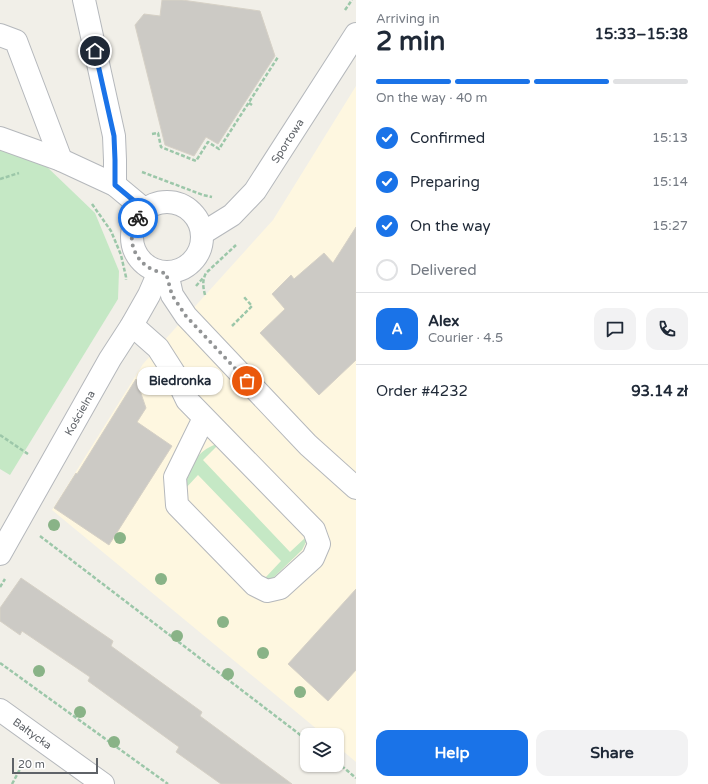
<!DOCTYPE html>
<html lang="en">
<head>
<meta charset="utf-8">
<style>
	:root { --surface:#fff; --page:#f2f2f3; --text:#1f2937; --muted:#747a83; --line:#e0e1e3; --accent:#1a73e8 }
	body { margin:0; font-family:"Varela Round",sans-serif; background:var(--page); color:var(--text); height:100vh; display:flex; flex-direction:column; font-size:15px; white-space:nowrap }
	* { box-sizing:border-box; margin:0 }
	p { font-size:13px; color:var(--muted) }
	.icon { flex:none; width:22px; height:22px; fill:none; stroke:currentColor; stroke-width:2; stroke-linecap:round; stroke-linejoin:round }
	.map { position:relative; flex:1; overflow:hidden }
	.panel { display:flex; flex-direction:column; background:var(--surface); width:352px }
	.panel>* { flex:none }
	.fabs { position:absolute; left:300px; top:728px; display:grid; gap:8px }
	.fabs a { display:grid; place-items:center; width:44px; height:44px; border-radius:8px; background:var(--surface); box-shadow:0 1px 3px #0004; font-size:20px }
	.scale { position:absolute; left:12px; bottom:10px; width:86px; box-sizing:border-box; padding-left:4px; border:2px solid #5f6368; border-top:0; font-size:11px; line-height:14px; white-space:nowrap; color:#5f6368; -webkit-text-stroke:3px #fff; paint-order:stroke }
	.pin { position:absolute; display:grid; place-items:center; width:34px; height:34px; color:#fff; margin:-17px; border:2px solid #fff; border-radius:50%; box-shadow:0 1px 4px #0007 }
	.courier { position:absolute; display:grid; place-items:center; width:40px; height:40px; margin:-20px; border:3px solid #1a73e8; border-radius:50%; background:#fff; color:#222; box-shadow:0 1px 5px #0007 }
	.bubble { position:absolute; height:28px; border-radius:12px; background:var(--surface); box-shadow:0 1px 3px #0004; font-size:13px; font-weight:700; line-height:28px; text-align:center }
	.head em { font-style:normal; font-weight:700 }
	.head div { display:flex; flex-direction:column-reverse }
	.head { display:flex; align-items:center; justify-content:space-between; height:68px; padding:0 20px }
	h1 { font-size:26px; font-weight:700; line-height:30px }
	.bar { display:grid; grid-template-columns:repeat(4,1fr); gap:6px 4px; align-content:center; height:48px; padding:0 20px }
	.bar i { height:5px; border-radius:3px; background:var(--line) }
	.bar .current { background:var(--accent) }
	.bar p { grid-column:span 4 }
	.line { display:flex; align-items:center; gap:10px; padding:0 20px; border-top:1px solid var(--line) }
	.line div { flex:1 }
	.round { display:grid; place-items:center; flex:none; width:42px; height:42px; border-radius:12px; background:var(--page) }
	ol { padding:0 20px; list-style:none }
	li { display:flex; align-items:center; gap:12px; height:44px }
	li p { margin-inline-start:auto }
	li .icon { padding:4px; border-radius:50%; background:var(--accent); color:#fff; stroke-width:4 }
	li:last-child { color:var(--muted) }
	li i { width:22px; height:22px; border:2px solid var(--line); border-radius:50% }
	.primary-button { display:flex; gap:8px; margin-top:auto; padding:8px 20px }
	.primary-button a { flex:1; height:46px; border-radius:12px; background:var(--accent); color:#fff; font-size:16px; font-weight:700; line-height:46px; text-align:center }
	.primary-button a+a { background:var(--page); color:var(--text) }
	main { display:flex; flex:1; min-height:0 }
	.map>svg:first-child { display:block }
</style>
</head>
<body>
<main>
<div class="map">
<svg width="356" height="784" viewBox="0 0 356 784">
	<rect width="100%" height="100%" fill="#f1efe8"/>
	<polygon fill="#fef7e0" points="356,86 356,762 337,746 337,735 324,735 52,510 143,364 273,220"/>
	<g fill="#c5e8c5">
		<polygon points="0,150 45,165 95,213 119,271 118,299 10,475 0,469"/>
		<path d="M214 445H218L203 460 290 552 305 538 306 542 302 550 273 578 269 579H265V578L281 561 198 475 185 489 184 486C188 478 194 460 200 454 204 450 209 447 214 445Z"/>
	</g>
	<g fill="#cccac5" stroke="#d6d1c6">
		<polygon points="162,0 182,0 260,11 275,56 218,144 206,137 194,156 165,145 135,25 144,14 160,16"/>
		<polygon points="356,227 356,360 319,395 260,333 285,309 272,294 291,275 294,279 324,253 333,263"/>
		<polygon points="136,379 146,408 137,422 172,446 109,545 54,508 76,473 77,474"/>
		<polygon points="21,578 113,641 111,646 202,712 200,716 292,784 221,784 176,752 179,747 88,681 90,677 22,631 20,635 0,621 0,608"/>
		<polygon points="356,589 356,670 328,701 288,664"/>
	</g>
	<g fill="none" stroke-linecap="round" stroke-linejoin="round">
		<g stroke="#b5b8bc" stroke-width="24">
			<g id="minor">
				<polyline points="84,0 114,136 115,160 115,185"/>
				<polyline points="0,35 16,41 61,160"/>
				<polyline points="0,138 61,160 115,185 145,210"/>
				<circle cx="167" cy="237" r="35"/>
				<path id="s1" d="M203 233 232 215 255 191 356 34"/>
				<polyline points="167,273 172,295 186,316 308,445 356,488"/>
				<polyline points="132,325 158,348 174,373 187,400 314,530 319,544 313,558 280,588 267,591 255,585 177,505 175,477 204,418"/>
				<path id="s2" d="M0 554 110 359 132 325 149 295 159 272"/>
				<path id="s3" d="M0 710 103 784"/>
			</g>
		</g>
		<g stroke="#9cc7a9" stroke-width="2.5" stroke-dasharray="4 2" stroke-linecap="butt">
			<polyline points="345,10 352,0"/>
			<polyline points="249,103 252,105"/>
			<polyline points="152,134 158,133 161,147 196,161 208,142 219,149 278,57"/>
			<polyline points="142,172 203,195 212,197"/>
			<polyline points="0,179 19,173"/>
			<polyline points="92,204 111,231 121,255 126,277 126,280"/>
			<polyline points="196,286 203,278"/>
			<path d="M205 295C203 287 202 281 206 273L236 245"/>
			<polyline points="232,326 252,306 244,297"/>
			<polyline points="0,435 28,454"/>
			<polyline points="40,536 307,740"/>
			<polyline points="0,587 5,579"/>
			<polyline points="0,663 168,784"/>
			<polyline points="337,762 356,778"/>
			<polyline points="12,784 25,760"/>
		</g>
		<use href="#minor" stroke="#fff" stroke-width="22"/>
	</g>
	<g fill="#89b387">
		<circle cx="54" cy="525" r="6"/>
		<circle cx="120" cy="538" r="6"/>
		<circle cx="161" cy="579" r="6"/>
		<circle cx="223" cy="622" r="6"/>
		<circle cx="177" cy="636" r="6"/>
		<circle cx="263" cy="653" r="6"/>
		<circle cx="39" cy="671" r="6"/>
		<circle cx="228" cy="674" r="6"/>
		<circle cx="300" cy="692" r="6"/>
		<circle cx="80" cy="712" r="6"/>
		<circle cx="114" cy="742" r="6"/>
	</g>
	<g fill="none" stroke-linecap="round" stroke-linejoin="round">
		<path stroke="#929495" stroke-width="4" stroke-dasharray="0 7.2" d="M138 218C122 242 139 271 166 273L172 295 186 316 247 381"/>
		<polyline stroke="#1a73e8" stroke-width="5" points="95,51 114,136 115,160 115,185 145,210 138,218"/>
	</g>
	<g text-anchor="middle" stroke-width="3" stroke-linejoin="round" paint-order="stroke">
		<g font-size="11" fill="#5f6368" stroke="#fff">
			<text dy="4" stroke="none"><textPath href="#s1" startOffset="127">Sportowa</textPath></text>
			<text dy="4" stroke="none"><textPath href="#s2" startOffset="162">Kościelna</textPath></text>
			<text dy="4" stroke="none"><textPath href="#s3" startOffset="40">Bałtycka</textPath></text>
		</g>
	</g>
</svg>
<div class="fabs">
<a><svg class="icon" aria-label="layers" viewBox="0 0 24 24"><path d="M12 4l9 5-9 5-9-5zM3 14l9 5 9-5"/></svg></a>
</div>
<div class="scale">20 m</div>
<div class="pin" style="left:247px;top:381px;background:#ea580c"><svg class="icon" aria-label="bag" viewBox="0 0 24 24"><path d="M5 8h14l-1 12H6zM9 8a3 3 0 0 1 6 0"/></svg></div>
<div class="pin" style="left:95px;top:51px;background:#1f2937"><svg class="icon" aria-label="home" viewBox="0 0 24 24"><path d="M3 11l9-7 9 7M6 9v11h12V9"/></svg></div>
<div class="courier" style="left:138px;top:218px"><svg class="icon" aria-label="bike" viewBox="0 0 24 24"><circle cx="6" cy="16" r="4"/><circle cx="18" cy="16" r="4"/><path d="M6 16l4-8h5l3 8M10 8l3 8H6M13 5h3"/></svg></div>
<div class="bubble" style="left:137px;top:367px;width:86px">Biedronka</div>
</div>
<section class="panel">
<div class="head"><div><h1>2 min</h1><p>Arriving in</p></div><em>15:33–15:38</em></div>
<div class="bar"><i class="current"></i><i class="current"></i><i class="current"></i><i></i><p>On the way · 40 m</p></div>
<ol>
<li><svg class="icon" aria-label="check" viewBox="0 0 24 24"><path d="M5 12l5 5 9-10"/></svg>Confirmed<p>15:13</p></li>
<li><svg class="icon" aria-label="check" viewBox="0 0 24 24"><path d="M5 12l5 5 9-10"/></svg>Preparing<p>15:14</p></li>
<li><svg class="icon" aria-label="check" viewBox="0 0 24 24"><path d="M5 12l5 5 9-10"/></svg>On the way<p>15:27</p></li>
<li><i></i>Delivered</li>
</ol>
<div class="line" style="height:72px"><b class="round" style="background:var(--accent);color:#fff">A</b><div><b>Alex</b><p>Courier · 4.5</p></div><a class="round"><svg class="icon" aria-label="chat" viewBox="0 0 24 24"><path d="M4 5h16v11H9l-5 4z"/></svg></a><a class="round"><svg class="icon" aria-label="phone" viewBox="0 0 24 24"><path d="M5 4h4l2 5-3 2q2 4 5 5l2-3 5 2v4C11 20 4 13 5 4z"/></svg></a></div>
<div class="line" style="height:52px"><div>Order #4232</div><b>93.14 zł</b></div>
<div class="primary-button"><a>Help</a><a>Share</a></div>
</section>
</main>
</body>
</html>
